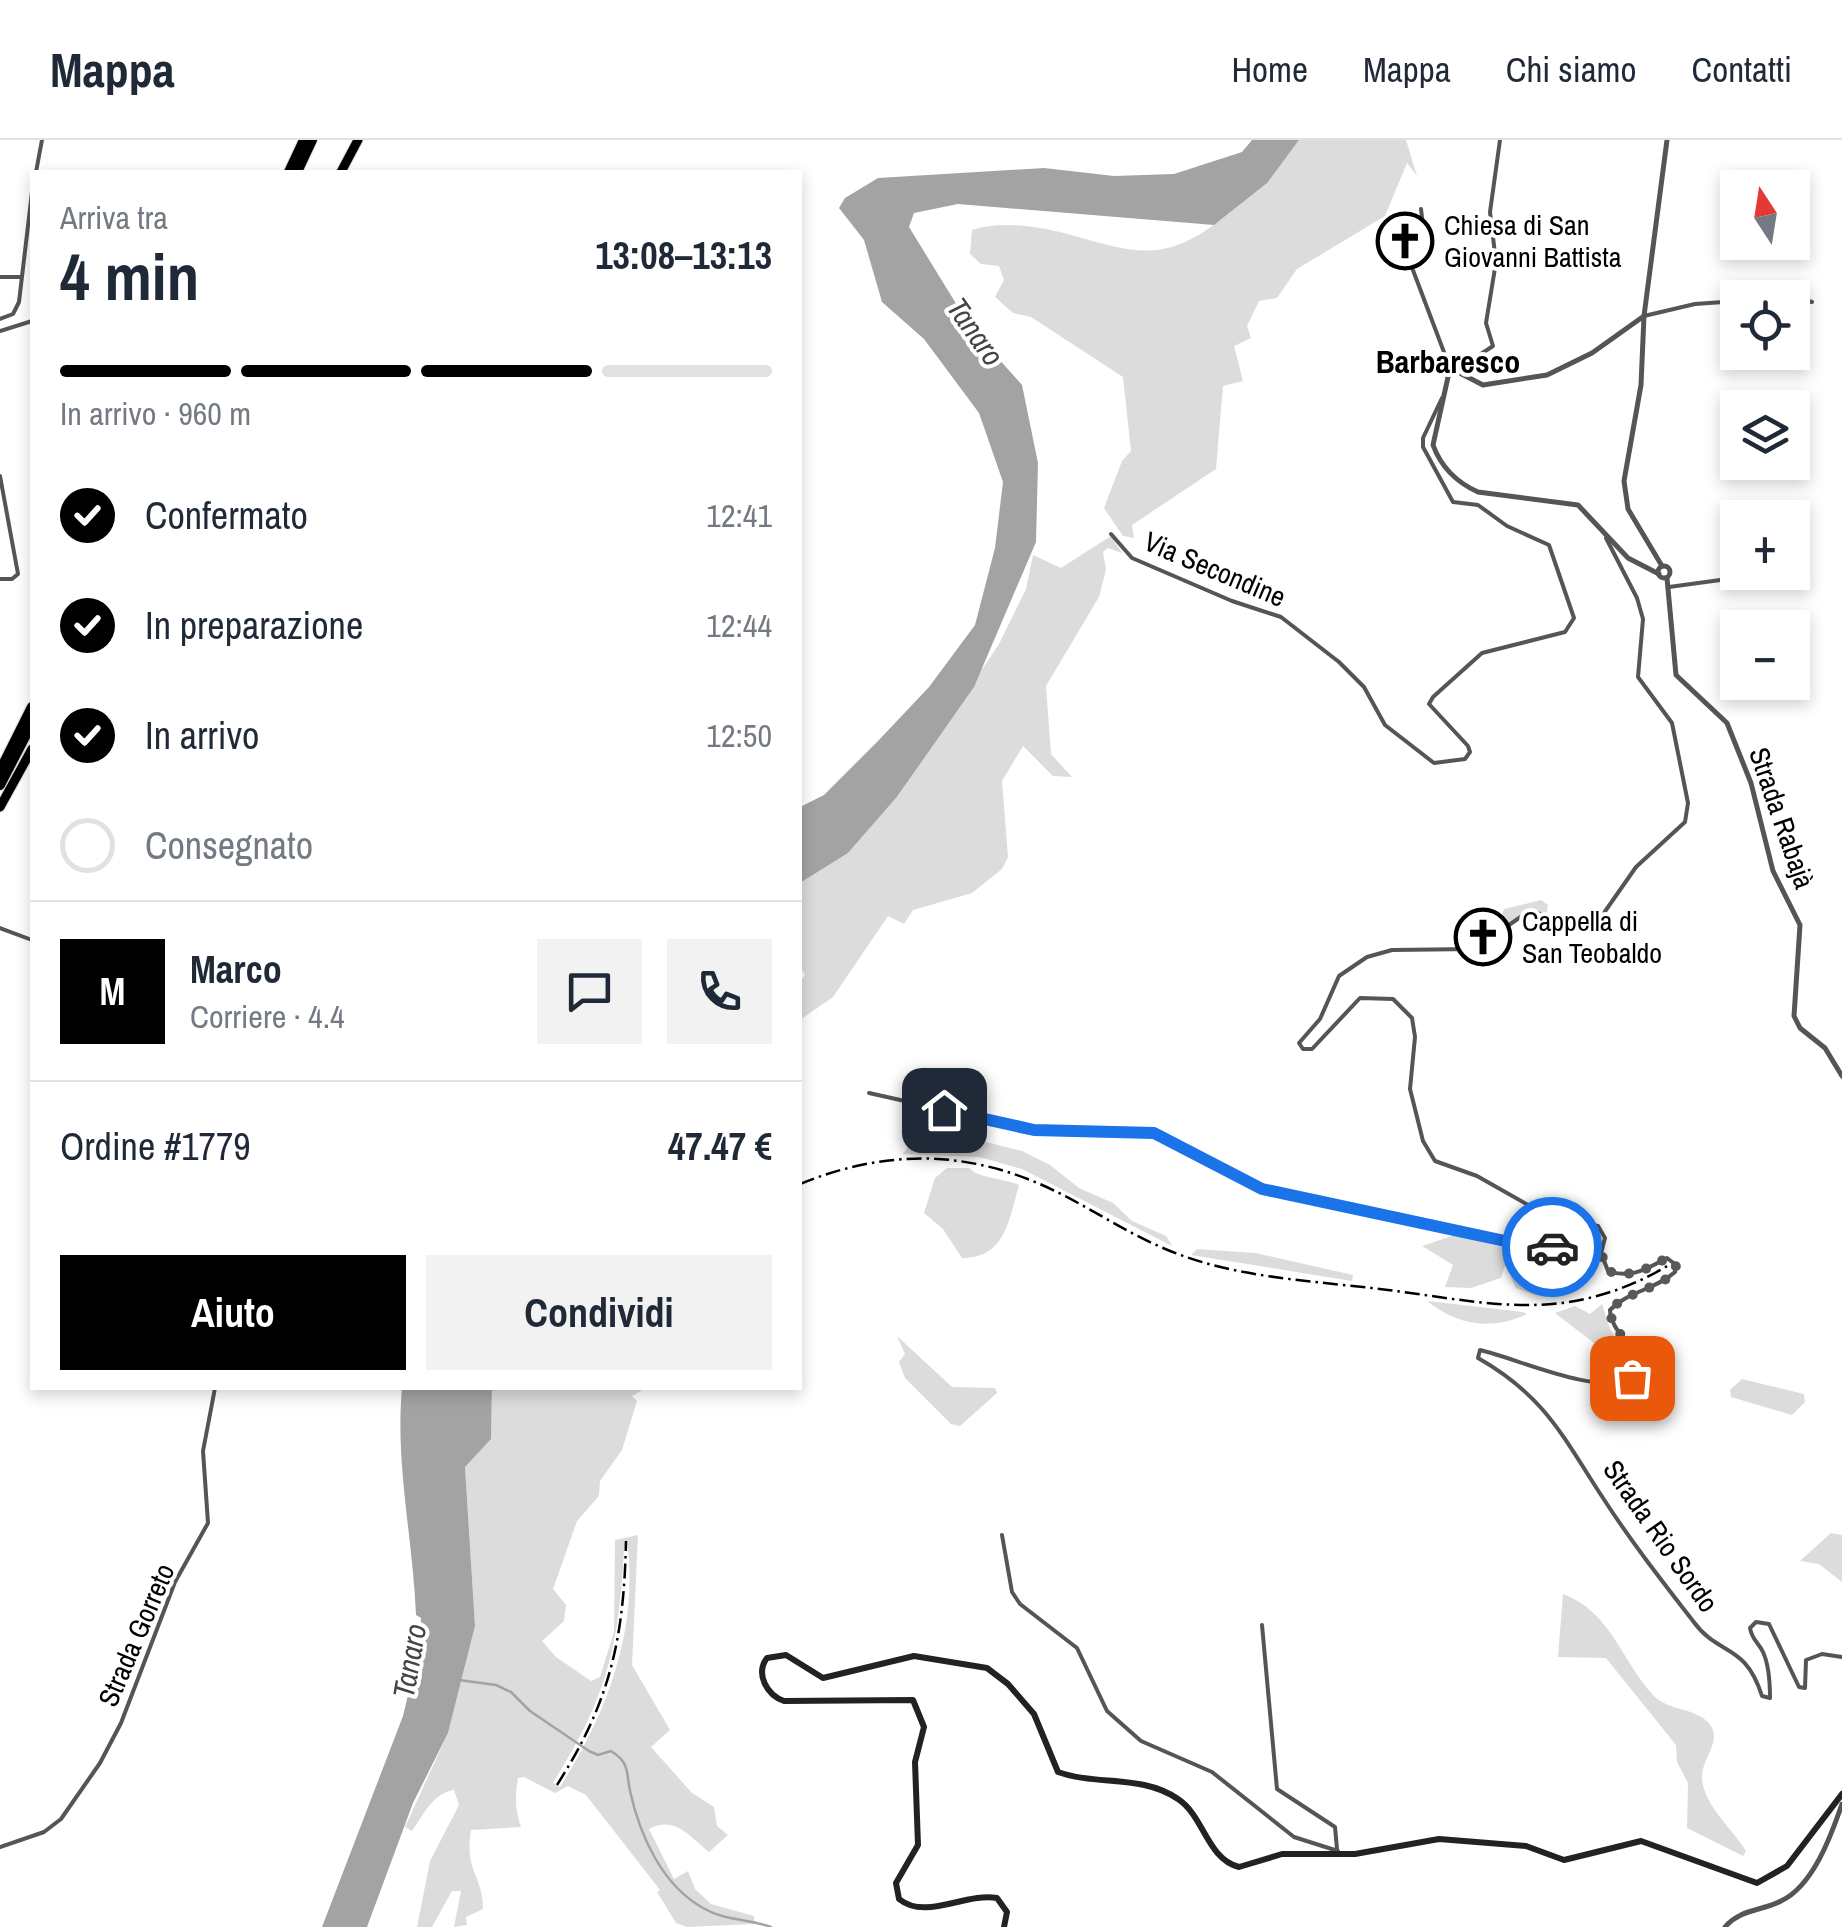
<!DOCTYPE html>
<html lang="it">
<head>
<meta charset="utf-8">
<style>
	:root { --surface:#fff; --page:#f2f2f3; --text:#1f2937; --muted:#747a83; --line:#e0e1e3; --accent:#000 }
	body { margin:0; font-family:"Archivo Narrow",sans-serif; background:var(--page); color:var(--text); height:100vh; display:flex; flex-direction:column; font-size:38px; white-space:nowrap }
	* { box-sizing:border-box; margin:0 }
	p { font-size:32px; color:var(--muted) }
	.icon { flex:none; width:55px; height:55px; fill:none; stroke:currentColor; stroke-width:2; stroke-linecap:round; stroke-linejoin:round }
	.map { position:relative; flex:1; overflow:hidden }
	.sheet { position:absolute; left:30px; top:30px; width:772px; height:1220px; display:flex; flex-direction:column; background:var(--surface); border-radius:0px; box-shadow:0 5px 15px #0003 }
	.sheet>* { flex:none }
	.needle { width:65px; rotate:348deg }
	.tools { position:absolute; left:1720px; top:30px; display:grid; gap:20px }
	.tools a { display:grid; place-items:center; width:90px; height:90px; border-radius:0px; background:var(--surface); box-shadow:0 5px 15px #0003; font-size:50px }
	.pin { position:absolute; display:grid; place-items:center; width:85px; height:85px; color:#fff; margin:-42px; border-radius:20px; box-shadow:0 5px 15px #0006 }
	.courier { position:absolute; display:grid; place-items:center; width:100px; height:100px; margin:-50px; border:8px solid #1a73e8; border-radius:50%; background:#fff; color:#222; box-shadow:0 2px 12px #0007 }
	.overview em { font-style:normal; font-weight:800 }
	.overview div { display:flex; flex-direction:column-reverse }
	.overview { display:flex; align-items:center; justify-content:space-between; height:170px; padding:0 30px }
	h1 { font-size:65px; font-weight:800; line-height:75px }
	.bar { display:grid; grid-template-columns:repeat(4,1fr); gap:15px 10px; align-content:center; height:120px; padding:0 30px }
	.bar i { height:12px; border-radius:8px; background:var(--line) }
	.bar .on { background:var(--accent) }
	.bar p { grid-column:span 4 }
	.line { display:flex; align-items:center; gap:25px; padding:0 30px; border-top:2px solid var(--line) }
	.line div { flex:1 }
	.round { display:grid; place-items:center; flex:none; width:105px; height:105px; border-radius:0px; background:var(--page) }
	ol { padding:0 30px; list-style:none }
	li { display:flex; align-items:center; gap:30px; height:110px }
	li p { margin-inline-start:auto }
	li .icon { padding:10px; border-radius:50%; background:var(--accent); color:#fff; stroke-width:4 }
	li:last-child { color:var(--muted) }
	li i { width:55px; height:55px; border:5px solid var(--line); border-radius:50% }
	.cta { display:flex; gap:20px; margin-top:auto; padding:20px 30px }
	.cta a { flex:1; height:115px; border-radius:0px; background:var(--accent); color:#fff; font-size:40px; font-weight:800; line-height:115px; text-align:center }
	.cta a+a { background:var(--page); color:var(--text) }
	header { display:flex; align-items:center; gap:60px; box-sizing:border-box; height:140px; padding:0 50px; background:var(--surface); border-bottom:2px solid var(--line) }
	header strong { font-size:48px }
	nav { display:flex; gap:55px; margin-inline-start:auto; font-size:35px }
	.map>svg:first-child { display:block }
</style>
</head>
<body>
<header>
<strong>Mappa</strong>
<nav><a>Home</a><a>Mappa</a><a>Chi siamo</a><a>Contatti</a></nav>
</header>
<div class="map">
<svg width="1842" height="1787" viewBox="0 0 1842 1787">
	<rect width="100%" height="100%" fill="#fff"/>
	<g fill="#dcdcdc" fill-rule="evenodd">
		<path d="M1299 0H1406L1417 36 1407 23 1385 76 1297 129 1277 158 1259 161 1247 186 1251 198 1234 206 1243 241 1223 246 1216 329 1132 385 1134 398 1123 396 1104 368 1122 321 1131 311 1123 237 1031 177 1013 173 995 157 1004 140 999 126 981 124 970 114 972 90C1001 80 1042 87 1071 95 1139 114 1165 123 1223 78 1254 54 1276 32 1299 0Z"/>
		<polygon points="1111,396 1122,413 1108,408 1103,412 1106,430 1099,457 1046,546 1051,614 1072,637 1053,636 1023,606 1002,641 1008,717 1002,729 972,753 913,770 904,784 888,776 833,857 800,880 800,842 805,835 800,826 800,743 848,713 896,658 999,504 1026,449 1033,415 1061,428"/>
		<polygon points="1541,760 1548,765 1547,772 1527,773 1497,792 1504,769"/>
		<polygon points="931,976 966,983 986,1002 1022,1011 1050,1025 1079,1048 1113,1063 1132,1081 1166,1096 1172,1106 1022,1029 979,1017 903,1014"/>
		<path d="M947 1028H969C980 1039 1003 1038 1019 1045 1009 1079 1006 1118 962 1118L943 1089 924 1073 935 1038Z"/>
		<polygon points="1455,1095 1510,1109 1501,1138 1471,1148 1445,1147 1453,1125 1422,1106"/>
		<polygon points="1197,1109 1255,1113 1353,1135 1352,1141 1191,1115"/>
		<polygon points="1521,1121 1536,1123 1544,1145 1535,1155 1516,1148 1511,1138"/>
		<path d="M1427 1161 1523 1172 1527 1174C1491 1191 1457 1185 1427 1161Z"/>
		<polygon points="1602,1164 1610,1189 1634,1224 1629,1230 1555,1173 1575,1166 1590,1174"/>
		<polygon points="897,1196 952,1247 995,1248 997,1253 960,1286 951,1284 905,1238 899,1222 905,1214"/>
		<polygon points="1742,1239 1804,1254 1805,1262 1792,1275 1731,1257 1730,1250"/>
		<path d="M492 1248H646L632 1256 637 1261 622 1310 600 1341 599 1356 577 1381 553 1449 566 1465 564 1481 542 1501 556 1517 591 1541 600 1537 614 1492 615 1400 638 1395 632 1525 670 1590 651 1607 692 1653 714 1667 717 1686 728 1695 709 1712C690 1697 675 1675 649 1689L674 1739 688 1731 695 1749 711 1764 754 1776V1784L687 1787 676 1783 657 1752 660 1750 586 1655 568 1646 555 1653 524 1637 518 1638C515 1656 515 1670 521 1687L471 1690C464 1731 483 1735 483 1769L466 1777 467 1785 454 1787 461 1751H452L432 1787H417L430 1721 459 1665 454 1650C433 1653 424 1674 412 1691L405 1687 448 1593 475 1486 465 1326 491 1299ZM628 1408C637 1495 606 1574 560 1647L553 1643C606 1559 619 1508 624 1409Z"/>
		<polygon points="1831,1393 1842,1395 1842,1442 1819,1424 1800,1421"/>
		<path d="M1563 1454C1611 1472 1621 1520 1653 1555 1668 1572 1701 1567 1712 1588 1720 1604 1700 1622 1702 1639 1705 1667 1732 1688 1746 1711L1743 1716 1687 1688 1688 1643 1677 1622 1676 1605 1606 1518 1558 1517Z"/>
	</g>
	<g fill="#a3a3a3">
		<polygon points="1252,0 1299,0 1267,43 1214,85 958,64 914,73 909,87 971,188 1022,245 1038,323 1036,402 974,547 896,658 848,713 800,743 800,667 824,655 878,601 929,547 975,485 995,408 1003,342 979,273 924,199 882,162 864,100 839,68 845,58 878,38 1044,28 1114,36 1174,34 1242,12"/>
		<path d="M402 1248H492L491 1299 465 1327 475 1486 448 1593 413 1663 367 1787H322L403 1576 420 1505 421 1478 416 1475C413 1399 395 1324 402 1248Z"/>
	</g>
	<g fill="none" stroke-linecap="round" stroke-linejoin="round">
		<path stroke="#a3a3a3" stroke-width="2.5" d="M459 1540 496 1545 511 1552 530 1571 589 1611 598 1615 611 1611C630 1623 626 1631 630 1651 640 1696 662 1745 703 1768 725 1781 749 1779 771 1787"/>
		<g stroke="#dbdbdb" stroke-width="11">
			<g id="trunk">
				<polyline points="341,32 358,0"/>
				<polyline points="0,667 32,609"/>
			</g>
		</g>
		<g stroke="#dbdbdb" stroke-width="12">
			<g id="motorway">
				<polyline points="289,32 304,0"/>
				<polyline points="297,32 312,0"/>
				<polyline points="0,631 32,567"/>
				<polyline points="0,645 32,583"/>
			</g>
		</g>
		<g stroke="#555" stroke-width="4">
			<polyline points="36,32 42,0"/>
			<polyline points="1421,69 1423,86 1408,117 1450,228"/>
			<polyline points="1397,100 1409,113"/>
			<polyline points="0,137 20,137"/>
			<polyline points="1772,158 1792,156 1812,162"/>
			<polyline points="1644,176 1695,164 1738,161"/>
			<polyline points="0,179 13,174 19,162 32,52"/>
			<polyline points="0,191 32,181"/>
			<polyline points="1458,229 1493,206 1486,183 1496,122 1490,72 1500,0"/>
			<polyline points="0,336 18,434 12,439 0,439"/>
			<polyline points="1111,394 1132,418 1232,461 1281,477 1339,522 1364,547 1385,585 1434,623 1465,619 1470,612 1468,606 1429,564 1433,557 1482,513 1565,492 1574,478 1549,405 1507,386 1478,365 1453,362 1423,307 1423,298 1442,258"/>
			<polyline points="1792,429 1795,428"/>
			<polyline points="1669,447 1779,432"/>
			<polyline points="0,788 32,800"/>
			<polyline points="869,953 1034,990 1154,993 1175,1000 1239,1040 1310,1062 1519,1105 1601,1113"/>
			<polyline points="1601,1113 1605,1098 1598,1086 1551,1078 1477,1036 1435,1021 1423,1001 1410,949 1415,897 1412,878 1393,859 1360,858 1312,909 1303,909 1299,903 1320,879 1339,836 1367,817 1392,810 1474,809 1525,774 1538,773 1576,789 1599,780 1636,727 1685,682 1688,663 1672,583 1638,537 1643,479 1637,458 1606,398"/>
			<path d="M1601 1113 1608 1131C1631 1139 1646 1129 1667 1118L1676 1125 1675 1132C1655 1150 1628 1151 1610 1170 1611 1197 1650 1213 1632 1239 1594 1255 1519 1219 1480 1210L1478 1218C1545 1256 1563 1297 1603 1358 1630 1400 1662 1441 1693 1481 1719 1517 1745 1502 1762 1556L1770 1558C1770 1544 1769 1525 1763 1512 1758 1502 1752 1500 1750 1488L1756 1482 1769 1484 1799 1547 1805 1548 1806 1520 1822 1514 1842 1517"/>
			<polyline points="1002,1395 1012,1452 1020,1464 1077,1508 1107,1571 1141,1601 1212,1632 1294,1697 1338,1711"/>
			<polyline points="1262,1485 1277,1649 1335,1687 1337,1709"/>
			<polyline points="0,1707 44,1692 61,1679 100,1623 121,1583 175,1442 208,1383 203,1311 215,1248"/>
		</g>
		<g stroke="#555" stroke-width="5">
			<path d="M1644 176 1592 213 1547 235 1483 245 1450 228 1433 305C1441 327 1458 343 1478 352L1578 365 1628 418 1659 434"/>
			<polyline points="1662,426 1628,369 1624,341 1641,245 1644,176 1667,0"/>
			<circle cx="1664" cy="432" r="6"/>
			<polyline points="1667,438 1676,535 1727,583 1751,643 1773,731 1800,785 1794,876 1800,888 1825,908 1842,936"/>
			<path d="M1725 1787C1740 1769 1762 1771 1781 1761 1813 1746 1831 1696 1842 1664"/>
		</g>
		<path stroke="#222" stroke-width="6" d="M1004 1787 1007 1772 997 1758C966 1752 926 1781 899 1759L896 1743 918 1705 915 1622 924 1587 913 1560 784 1561C767 1555 755 1534 767 1518L786 1515 823 1538 914 1516 987 1528 1008 1544 1034 1574 1058 1632C1097 1646 1142 1634 1178 1659 1204 1676 1207 1719 1239 1727L1282 1714H1355L1439 1699 1526 1706 1564 1720 1641 1701 1757 1743 1787 1726 1842 1654"/>
		<use href="#trunk" stroke="#000" stroke-width="9"/>
		<use href="#motorway" stroke="#000" stroke-width="10"/>
		<g stroke="#000" stroke-width="2.5" stroke-dasharray="15 5 2.5 5" stroke-linecap="butt">
			<path d="M800 1044C891 1007 976 1010 1063 1055 1102 1075 1137 1099 1178 1114 1244 1139 1318 1141 1388 1150 1445 1157 1505 1170 1562 1163 1600 1158 1636 1145 1669 1125"/>
			<path d="M557 1645C610 1562 624 1499 626 1401"/>
		</g>
	</g>
	<g fill="none" stroke-linecap="round" stroke-linejoin="round">
		<path stroke="#595959" stroke-width="10" stroke-dasharray="0 18" d="M1552 1107 1601 1113 1608 1131C1631 1139 1646 1129 1667 1118L1676 1125 1675 1132C1656 1150 1628 1151 1610 1170 1611 1197 1650 1212 1632 1238"/>
		<polyline stroke="#1a73e8" stroke-width="12" points="944,970 1034,990 1154,993 1262,1049 1519,1104 1552,1107"/>
	</g>
	<defs>
		<g id="church-ring" transform="scale(2.875)"><circle r="9.5" fill="#fff" stroke="#000" stroke-width="1.5"/><path d="M-1.2-6h2.4v3.5h3.3v2.4h-3.3V6h-2.4V-.1h-3.3v-2.4h3.3Z" fill="#000"/></g>
	</defs>
	<g fill-rule="evenodd">
		<use href="#church-ring" x="1405" y="101"/>
		<use href="#church-ring" x="1483" y="797"/>
	</g>
	<g text-anchor="middle" stroke-width="8" stroke-linejoin="round" paint-order="stroke">
		<g font-size="28" fill="#000" stroke="#fff" text-anchor="start">
			<text x="1444" y="95">Chiesa di San<tspan x="1444" dy="32">Giovanni Battista</tspan></text>
			<text x="1522" y="791">Cappella di<tspan x="1522" dy="32">San Teobaldo</tspan></text>
		</g>
		<g font-size="28" fill="#000" stroke="#fff">
			<text transform="translate(1215 429) rotate(23)" y="10">Via Secondine</text>
			<text transform="translate(1782 678) rotate(71)" y="10">Strada Rabajà</text>
			<text transform="translate(1661 1396) rotate(55)" y="10">Strada Rio Sordo</text>
			<text transform="translate(136 1495) rotate(-67)" y="10">Strada Gorreto</text>
		</g>
		<g font-size="30" font-style="italic" fill="#444" stroke="#fff">
			<text transform="translate(975 192) rotate(55)" y="10">Tanaro</text>
			<text transform="translate(410 1521) rotate(-80)" y="10">Tanaro</text>
		</g>
		<g font-size="32" font-weight="bold" fill="#000" stroke="#fff">
			<text x="1448" y="233">Barbaresco</text>
		</g>
	</g>
</svg>
<div class="tools">
<a><svg class="needle" viewBox="-14 -14 28 28"><path d="M0-13l5 13h-10z" fill="#e53935"/><path d="M0 13l5-13h-10z" fill="#747a83"/></svg></a>
<a><svg class="icon" aria-label="locate" viewBox="0 0 24 24"><circle cx="12" cy="12" r="6"/><path d="M12 2v4M12 18v4M2 12h4M18 12h4"/></svg></a>
<a><svg class="icon" aria-label="layers" viewBox="0 0 24 24"><path d="M12 4l9 5-9 5-9-5zM3 14l9 5 9-5"/></svg></a>
<a>+</a>
<a>−</a>
</div>
<div class="pin" style="left:1632px;top:1238px;background:#ea580c"><svg class="icon" aria-label="bag" viewBox="0 0 24 24"><path d="M5 8h14l-1 12H6zM9 8a3 3 0 0 1 6 0"/></svg></div>
<div class="pin" style="left:944px;top:970px;background:#1f2937"><svg class="icon" aria-label="home" viewBox="0 0 24 24"><path d="M3 11l9-7 9 7M6 9v11h12V9"/></svg></div>
<div class="courier" style="left:1552px;top:1107px"><svg class="icon" aria-label="car" viewBox="0 0 24 24"><path d="M5 17H2v-5l4-1 3-4h7l3 4 3 1v5h-3M9 17h6M6 11h13"/><circle cx="7" cy="17" r="2"/><circle cx="17" cy="17" r="2"/></svg></div>
<section class="sheet">
<div class="overview"><div><h1>4 min</h1><p>Arriva tra</p></div><em>13:08–13:13</em></div>
<div class="bar"><i class="on"></i><i class="on"></i><i class="on"></i><i></i><p>In arrivo · 960 m</p></div>
<ol>
<li><svg class="icon" aria-label="check" viewBox="0 0 24 24"><path d="M5 12l5 5 9-10"/></svg>Confermato<p>12:41</p></li>
<li><svg class="icon" aria-label="check" viewBox="0 0 24 24"><path d="M5 12l5 5 9-10"/></svg>In preparazione<p>12:44</p></li>
<li><svg class="icon" aria-label="check" viewBox="0 0 24 24"><path d="M5 12l5 5 9-10"/></svg>In arrivo<p>12:50</p></li>
<li><i></i>Consegnato</li>
</ol>
<div class="line" style="height:180px"><b class="round" style="background:var(--accent);color:#fff">M</b><div><b>Marco</b><p>Corriere · 4.4</p></div><a class="round"><svg class="icon" aria-label="chat" viewBox="0 0 24 24"><path d="M4 5h16v11H9l-5 4z"/></svg></a><a class="round"><svg class="icon" aria-label="phone" viewBox="0 0 24 24"><path d="M5 4h4l2 5-3 2q2 4 5 5l2-3 5 2v4C11 20 4 13 5 4z"/></svg></a></div>
<div class="line" style="height:130px"><div>Ordine #1779</div><b>47.47 €</b></div>
<div class="cta"><a>Aiuto</a><a>Condividi</a></div>
</section>
</div>
</body>
</html>
